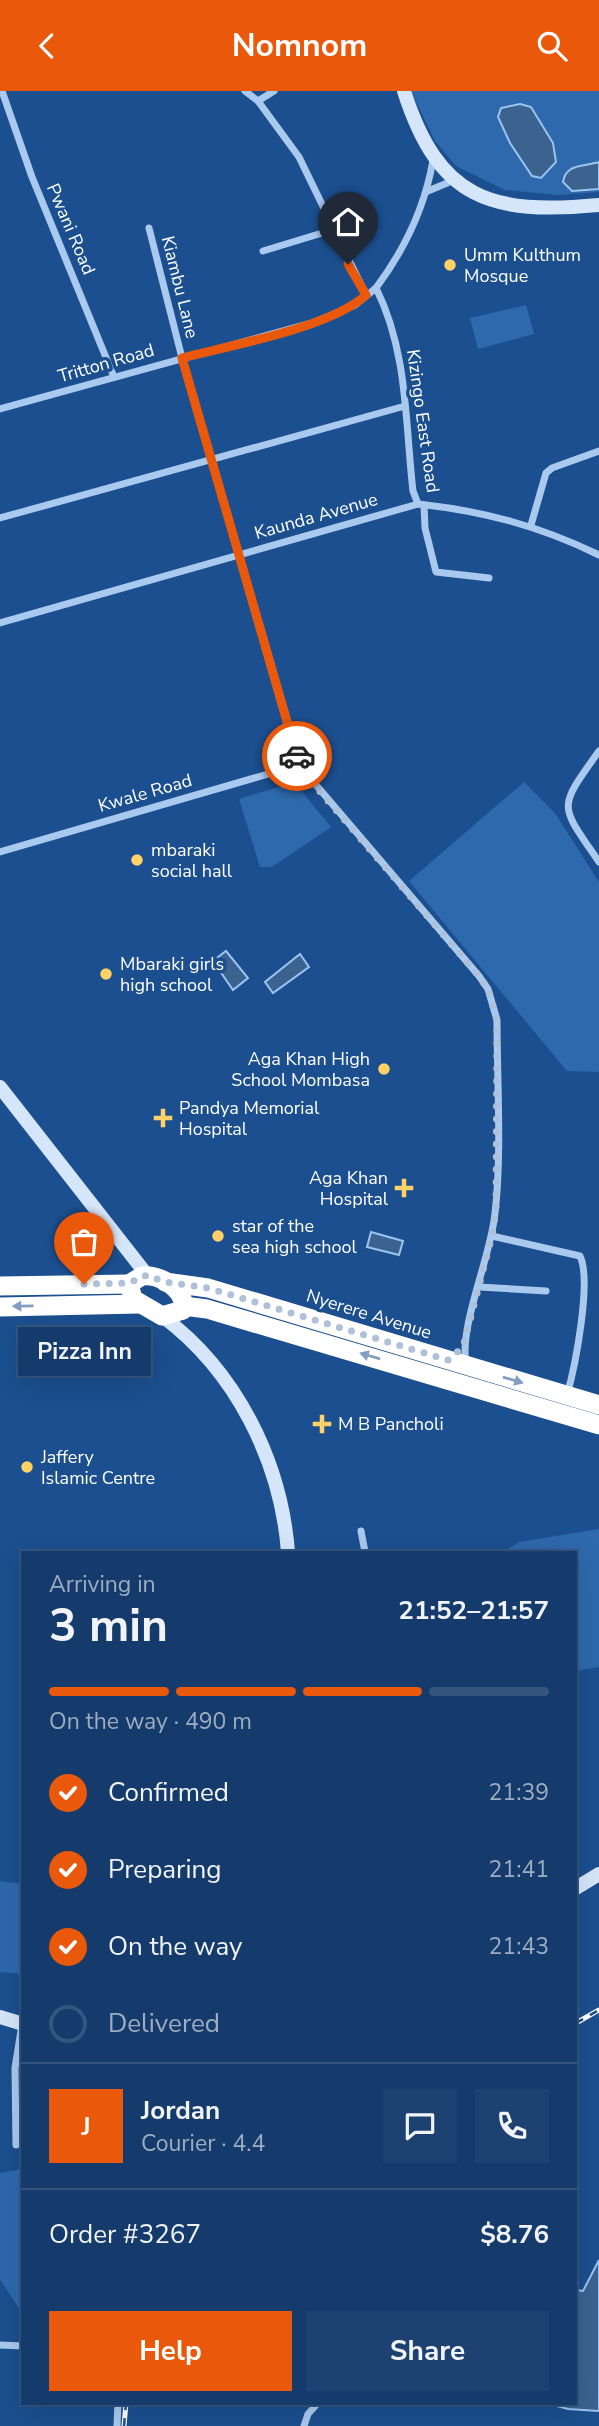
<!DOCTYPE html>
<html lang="en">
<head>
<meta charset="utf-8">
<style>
	:root { --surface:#143b6b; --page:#1d4271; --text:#f1f3f6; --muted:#9dadc1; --line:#33557e; --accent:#ea580c }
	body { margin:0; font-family:"Nunito Sans",sans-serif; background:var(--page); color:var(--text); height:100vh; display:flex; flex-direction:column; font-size:26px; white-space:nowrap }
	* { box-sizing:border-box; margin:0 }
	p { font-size:23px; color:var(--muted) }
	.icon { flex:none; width:38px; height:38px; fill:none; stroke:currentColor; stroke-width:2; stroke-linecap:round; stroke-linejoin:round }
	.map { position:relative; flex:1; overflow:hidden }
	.details { position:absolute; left:21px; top:1460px; width:556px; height:854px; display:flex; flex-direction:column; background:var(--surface); border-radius:0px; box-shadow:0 7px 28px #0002,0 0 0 2px var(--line) }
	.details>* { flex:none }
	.pin { position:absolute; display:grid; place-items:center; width:60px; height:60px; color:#fff; margin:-72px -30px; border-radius:50% 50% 50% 0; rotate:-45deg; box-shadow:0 0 7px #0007 }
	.pin .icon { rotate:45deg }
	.courier { position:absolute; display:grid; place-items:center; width:70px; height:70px; margin:-35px; border:5px solid #ea580c; border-radius:50%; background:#fff; color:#222; box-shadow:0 2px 9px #0007 }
	.bubble { position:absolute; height:49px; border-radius:0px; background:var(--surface); box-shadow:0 7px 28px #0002,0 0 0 2px var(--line); font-size:23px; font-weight:700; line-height:49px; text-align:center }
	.headline em { font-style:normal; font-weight:700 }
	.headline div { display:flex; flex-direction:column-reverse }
	.headline { display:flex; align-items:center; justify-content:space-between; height:119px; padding:0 28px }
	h1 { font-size:46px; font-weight:700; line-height:52px }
	.bar { display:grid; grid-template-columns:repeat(4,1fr); gap:10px 7px; align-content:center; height:84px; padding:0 28px }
	.bar i { height:9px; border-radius:5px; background:var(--line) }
	.bar .active { background:var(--accent) }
	.bar p { grid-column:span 4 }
	.line { display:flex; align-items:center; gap:18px; padding:0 28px; border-top:2px solid var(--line) }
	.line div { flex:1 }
	.round { display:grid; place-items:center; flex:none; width:74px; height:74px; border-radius:0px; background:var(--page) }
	ol { padding:0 28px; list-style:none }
	li { display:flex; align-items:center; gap:21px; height:77px }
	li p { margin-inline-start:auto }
	li .icon { padding:7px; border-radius:50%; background:var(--accent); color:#fff; stroke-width:4 }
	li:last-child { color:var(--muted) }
	li i { width:38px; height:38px; border:4px solid var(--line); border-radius:50% }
	.primary-button { display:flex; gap:14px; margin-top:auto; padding:14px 28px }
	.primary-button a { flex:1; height:80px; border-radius:0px; background:var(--accent); color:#fff; font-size:28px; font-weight:700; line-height:80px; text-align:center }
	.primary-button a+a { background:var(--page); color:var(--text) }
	header { display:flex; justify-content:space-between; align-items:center; height:91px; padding:0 28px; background:var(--accent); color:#fff; font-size:32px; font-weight:700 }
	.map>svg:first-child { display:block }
</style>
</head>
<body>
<header><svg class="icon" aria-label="back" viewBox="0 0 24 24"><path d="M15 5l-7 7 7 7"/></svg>Nomnom<svg class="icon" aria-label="search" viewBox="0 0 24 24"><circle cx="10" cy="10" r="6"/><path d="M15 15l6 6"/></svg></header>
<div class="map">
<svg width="599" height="2335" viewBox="0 0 599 2335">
	<rect width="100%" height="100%" fill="#1b4f8f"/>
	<g fill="#2e69ad">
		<polygon points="411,0 599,0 599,101 557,104 505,99 456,75 435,50"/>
		<polygon points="526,214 534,243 478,258 470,227"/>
		<polygon points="524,691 555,722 599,791 599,981 567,980 409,790"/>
		<polygon points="288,693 298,696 331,736 272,776 260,776 239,708"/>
		<polygon points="599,1438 599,1576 576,1580 576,1461 504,1461 519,1451"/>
		<polygon points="0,1790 23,1793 23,1883 0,1881"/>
		<polygon points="23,2078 23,2216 18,2216 0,2188 0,2082"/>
	</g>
	<g fill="#3c6290" stroke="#9cc4f0" stroke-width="2">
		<polygon points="520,13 531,16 553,52 556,71 541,87 532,85 510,52 498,26 501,17"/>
		<path d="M599 71V98L572 100 563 91C566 72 584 76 599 71Z"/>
		<polygon points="226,860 248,887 233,899 213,870"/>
		<polygon points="300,863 309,876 273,902 265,891"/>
		<polygon points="371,1141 403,1150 399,1164 367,1156"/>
		<polygon points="599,2169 599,2320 568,2318 546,2312 576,2312 576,2199 583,2200"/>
	</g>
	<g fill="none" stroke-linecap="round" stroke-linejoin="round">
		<g stroke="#a9c9ee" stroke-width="7">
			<polyline points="2,0 32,86 114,286"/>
			<polyline points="245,0 258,10 299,66 366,204"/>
			<polyline points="258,10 274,0"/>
			<polyline points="428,100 452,90"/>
			<path d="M149 137 182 267 299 674 479 885 488 898 497 929C497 990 502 1063 495 1122 491 1166 459 1234 466 1273"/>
			<polyline points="263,160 332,139"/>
			<polyline points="0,318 315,231 355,214 376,197"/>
			<path d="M418 413 413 400C405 331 408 261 376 197 405 158 425 116 433 69"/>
			<polyline points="424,414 425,437 436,481 489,487"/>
			<polyline points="0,427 405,315"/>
			<polyline points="531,434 546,382 552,377 599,360"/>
			<path d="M0 532 418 413C483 420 540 435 599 464"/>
			<path d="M599 660C557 719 559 712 599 771"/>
			<polyline points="0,761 299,674"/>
			<path d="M492 1145 580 1165C592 1190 575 1276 567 1304"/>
			<polyline points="479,1196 546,1200"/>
			<polyline points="361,1440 365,1461"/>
			<polyline points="16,2054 15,1977 22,1933"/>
			<polyline points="0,2254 23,2255"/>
			<polyline points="117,2335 118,2312"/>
			<polyline points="304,2335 308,2323 318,2312"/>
		</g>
		<g stroke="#d6e6fa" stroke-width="14">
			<path d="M404 0C439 109 491 124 599 114"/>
			<polyline points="0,996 147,1184"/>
			<path d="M162 1225C236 1280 281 1370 288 1461"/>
			<polyline points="576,1797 599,1783"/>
			<polyline points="0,1926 23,1933"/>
		</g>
		<g stroke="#fff" stroke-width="19">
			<path d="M142 1185C159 1182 187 1199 183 1219L162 1225 133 1208 129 1193Z"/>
			<polyline points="165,1191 208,1197 599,1314"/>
			<polyline points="0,1195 129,1193"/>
			<polyline points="184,1215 207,1218 599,1334"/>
			<polyline points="0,1216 140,1213"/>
		</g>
		<g stroke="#fff" stroke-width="5">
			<g id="rail">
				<polyline points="576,1932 599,1919"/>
				<polyline points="124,2335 126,2312"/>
			</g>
		</g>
		<use href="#rail" stroke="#1b4f8f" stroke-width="2.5" stroke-dasharray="8" stroke-linecap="butt"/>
	</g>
	<defs><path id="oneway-solid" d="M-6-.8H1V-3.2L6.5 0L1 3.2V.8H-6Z" transform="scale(1.75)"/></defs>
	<g fill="#829ec1">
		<use href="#oneway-solid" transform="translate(23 1215) rotate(179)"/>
		<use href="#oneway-solid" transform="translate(370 1265) rotate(-164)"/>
		<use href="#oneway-solid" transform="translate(513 1289) rotate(16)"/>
	</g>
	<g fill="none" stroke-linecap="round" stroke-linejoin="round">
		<polyline stroke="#afc1d8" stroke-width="7" stroke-dasharray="0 12.6" points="84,1193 129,1192 147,1184 165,1191 208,1197 448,1269 463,1256 492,1145 496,1119 497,929 488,898 479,885 311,690 297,665"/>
		<path stroke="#ea580c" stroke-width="9" d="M297 665 182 267C231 254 330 237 366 204L348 173"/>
	</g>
	<g fill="#ffd166" stroke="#1b4f8f" stroke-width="2.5">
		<circle cx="450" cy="174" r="7"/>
		<circle cx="137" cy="769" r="7"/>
		<circle cx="106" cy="883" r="7"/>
		<circle cx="384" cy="978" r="7"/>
		<path d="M159.5 1016.5h7v7h7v7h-7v7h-7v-7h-7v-7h7z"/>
		<path d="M400.5 1086.5h7v7h7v7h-7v7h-7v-7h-7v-7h7z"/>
		<circle cx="218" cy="1145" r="7"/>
		<path d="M318.5 1322.5h7v7h7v7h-7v7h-7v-7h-7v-7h7z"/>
		<circle cx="27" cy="1376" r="7"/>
	</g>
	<g text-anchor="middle" stroke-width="7" stroke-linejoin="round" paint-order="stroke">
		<g font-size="18" fill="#fff" stroke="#1b4f8f">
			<text transform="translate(71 138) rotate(67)" y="6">Pwani Road</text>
			<text transform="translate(180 196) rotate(76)" y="6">Kiambu Lane</text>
			<text transform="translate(106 272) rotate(-16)" y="6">Tritton Road</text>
			<text transform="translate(423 330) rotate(82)" y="6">Kizingo East Road</text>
			<text transform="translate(316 425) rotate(-16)" y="6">Kaunda Avenue</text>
			<text transform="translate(145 702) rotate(-16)" y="6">Kwale Road</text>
			<text transform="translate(369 1223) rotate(17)" y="6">Nyerere Avenue</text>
		</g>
		<g font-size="18" fill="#fff" stroke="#1b4f8f" text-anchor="start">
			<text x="464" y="170">Umm Kulthum<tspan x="464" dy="21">Mosque</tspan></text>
			<text x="151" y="765">mbaraki<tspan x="151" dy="21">social hall</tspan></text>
			<text x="120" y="879">Mbaraki girls<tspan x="120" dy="21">high school</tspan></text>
			<text x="370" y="974" text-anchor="end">Aga Khan High<tspan x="370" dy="21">School Mombasa</tspan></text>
			<text x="179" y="1023">Pandya Memorial<tspan x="179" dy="21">Hospital</tspan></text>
			<text x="388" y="1093" text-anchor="end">Aga Khan<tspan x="388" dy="21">Hospital</tspan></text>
			<text x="232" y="1141">star of the<tspan x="232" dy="21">sea high school</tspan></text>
			<text x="338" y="1339">M B Pancholi</text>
			<text x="41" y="1372">Jaffery<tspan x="41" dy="21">Islamic Centre</tspan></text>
		</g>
	</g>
</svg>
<div class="pin" style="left:84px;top:1193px;background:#ea580c"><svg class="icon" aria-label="bag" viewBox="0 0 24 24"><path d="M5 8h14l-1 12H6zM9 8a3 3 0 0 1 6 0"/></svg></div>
<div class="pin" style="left:348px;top:173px;background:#1f2937"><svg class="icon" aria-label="home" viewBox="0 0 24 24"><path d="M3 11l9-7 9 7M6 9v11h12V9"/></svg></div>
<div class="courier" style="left:297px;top:665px"><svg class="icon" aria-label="car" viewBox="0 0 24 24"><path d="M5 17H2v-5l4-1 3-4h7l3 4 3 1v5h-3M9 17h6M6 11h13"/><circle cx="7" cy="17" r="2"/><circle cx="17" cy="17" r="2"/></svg></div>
<div class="bubble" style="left:18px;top:1236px;width:133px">Pizza Inn</div>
<section class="details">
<div class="headline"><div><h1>3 min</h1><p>Arriving in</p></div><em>21:52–21:57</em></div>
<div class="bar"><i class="active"></i><i class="active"></i><i class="active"></i><i></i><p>On the way · 490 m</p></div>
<ol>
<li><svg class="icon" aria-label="check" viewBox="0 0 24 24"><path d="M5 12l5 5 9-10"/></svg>Confirmed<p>21:39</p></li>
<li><svg class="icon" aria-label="check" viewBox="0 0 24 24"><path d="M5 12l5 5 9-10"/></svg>Preparing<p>21:41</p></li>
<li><svg class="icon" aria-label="check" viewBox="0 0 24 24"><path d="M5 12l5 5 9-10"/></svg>On the way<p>21:43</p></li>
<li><i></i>Delivered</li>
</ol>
<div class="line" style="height:126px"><b class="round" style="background:var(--accent);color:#fff">J</b><div><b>Jordan</b><p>Courier · 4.4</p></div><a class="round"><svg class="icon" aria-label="chat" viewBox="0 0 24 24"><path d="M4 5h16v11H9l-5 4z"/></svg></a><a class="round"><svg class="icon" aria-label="phone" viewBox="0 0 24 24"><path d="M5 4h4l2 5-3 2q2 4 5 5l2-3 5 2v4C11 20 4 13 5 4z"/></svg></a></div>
<div class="line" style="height:91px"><div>Order #3267</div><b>$8.76</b></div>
<div class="primary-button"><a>Help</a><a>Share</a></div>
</section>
</div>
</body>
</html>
